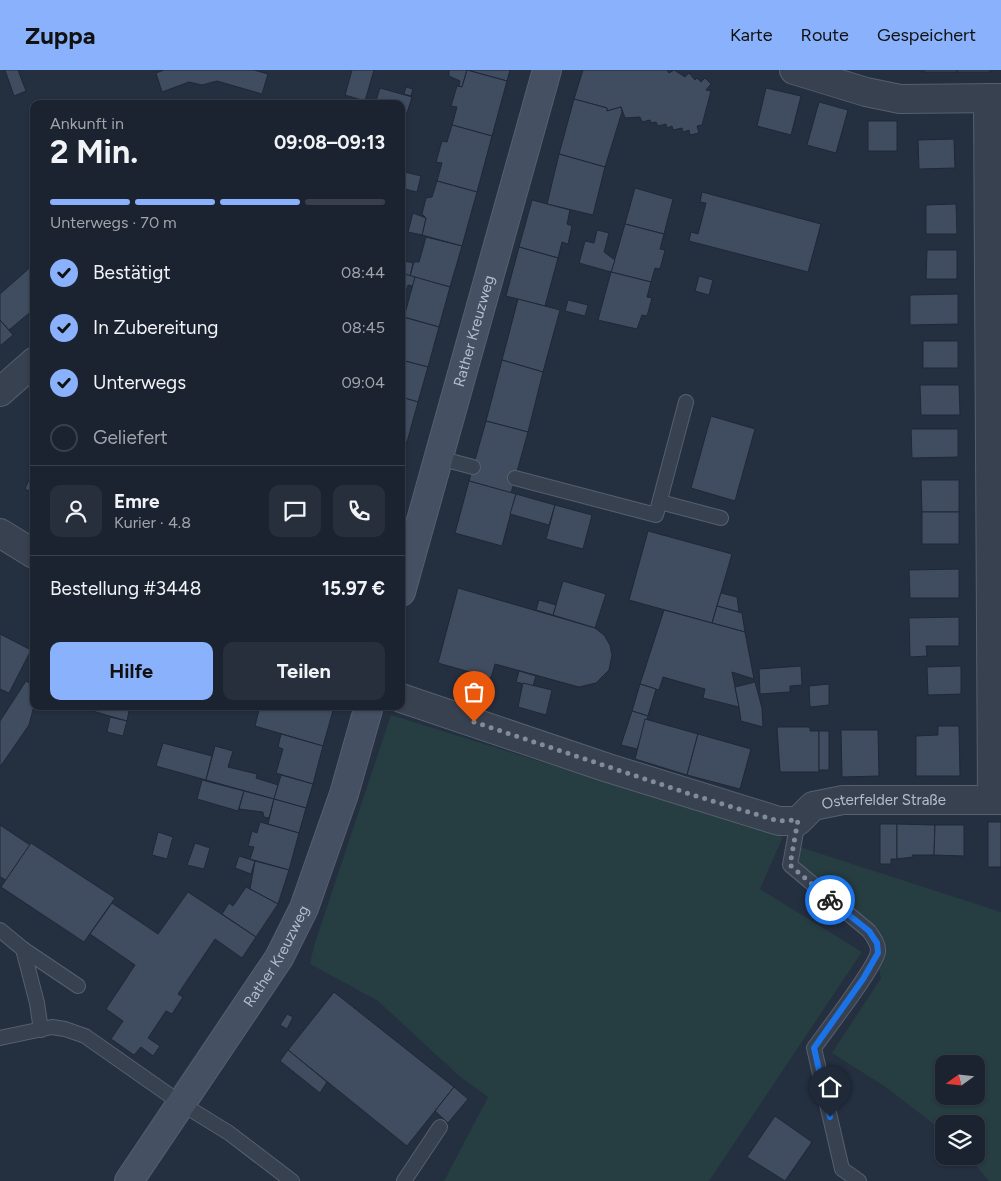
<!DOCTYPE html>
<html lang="de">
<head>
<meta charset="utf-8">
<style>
	:root { --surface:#1b2330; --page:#282f3c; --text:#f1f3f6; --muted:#a0a4ab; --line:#39404c; --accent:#89b1fc }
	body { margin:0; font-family:Figtree,sans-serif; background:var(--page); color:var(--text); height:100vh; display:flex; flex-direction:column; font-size:19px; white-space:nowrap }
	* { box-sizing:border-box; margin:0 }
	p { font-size:16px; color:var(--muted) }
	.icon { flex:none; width:28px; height:28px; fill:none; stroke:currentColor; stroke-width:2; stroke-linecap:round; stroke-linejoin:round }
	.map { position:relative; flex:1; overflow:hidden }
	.drawer { position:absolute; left:30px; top:30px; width:375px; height:610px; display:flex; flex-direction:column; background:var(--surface); border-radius:10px; box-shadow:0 1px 4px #0004,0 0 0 1px var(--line) }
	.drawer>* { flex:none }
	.needle { width:32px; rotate:255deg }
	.fabs { position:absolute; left:935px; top:985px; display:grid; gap:10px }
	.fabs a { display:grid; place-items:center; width:50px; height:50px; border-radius:10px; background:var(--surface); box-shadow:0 1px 4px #0004,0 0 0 1px var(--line); font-size:25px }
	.pin { position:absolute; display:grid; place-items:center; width:42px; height:42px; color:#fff; margin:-51px -21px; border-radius:50% 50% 50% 0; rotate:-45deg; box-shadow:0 0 5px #0007 }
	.pin .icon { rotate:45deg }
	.courier { position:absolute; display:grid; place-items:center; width:50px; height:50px; margin:-25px; border:4px solid #1a73e8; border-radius:50%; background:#fff; color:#222; box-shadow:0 1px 6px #0007 }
	.headline em { font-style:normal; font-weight:700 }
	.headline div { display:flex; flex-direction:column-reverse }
	.headline { display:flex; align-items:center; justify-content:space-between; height:85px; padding:0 20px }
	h1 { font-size:32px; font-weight:700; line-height:38px }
	.bar { display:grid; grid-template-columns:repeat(4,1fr); gap:8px 5px; align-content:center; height:60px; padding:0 20px }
	.bar i { height:6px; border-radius:4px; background:var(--line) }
	.bar .active { background:var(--accent) }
	.bar p { grid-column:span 4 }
	.line { display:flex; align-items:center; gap:12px; padding:0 20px; border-top:1px solid var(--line) }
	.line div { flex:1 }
	.round { display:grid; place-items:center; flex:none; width:52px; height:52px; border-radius:10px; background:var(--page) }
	ol { padding:0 20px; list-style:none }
	li { display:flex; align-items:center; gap:15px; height:55px }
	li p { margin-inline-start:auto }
	li .icon { padding:5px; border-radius:50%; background:var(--accent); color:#111; stroke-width:4 }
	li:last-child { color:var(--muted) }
	li i { width:28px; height:28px; border:2px solid var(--line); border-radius:50% }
	.cta { display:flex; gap:10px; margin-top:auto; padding:10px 20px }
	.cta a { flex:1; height:58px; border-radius:10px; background:var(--accent); color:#111; font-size:20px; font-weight:700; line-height:58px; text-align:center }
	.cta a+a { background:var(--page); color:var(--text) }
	header { display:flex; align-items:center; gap:30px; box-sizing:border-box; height:70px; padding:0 25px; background:var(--accent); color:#111 }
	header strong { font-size:24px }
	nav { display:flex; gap:28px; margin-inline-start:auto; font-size:18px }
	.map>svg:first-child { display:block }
</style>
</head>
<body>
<header>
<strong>Zuppa</strong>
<nav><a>Karte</a><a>Route</a><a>Gespeichert</a></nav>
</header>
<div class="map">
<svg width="1001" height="1111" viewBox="0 0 1001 1111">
	<rect width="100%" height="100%" fill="#242f40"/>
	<g fill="#263d41" fill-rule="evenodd">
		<polygon points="391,645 783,767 760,819 862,882 709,1111 444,1111 488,1027 459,1006 378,931 310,894 314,876"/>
		<path d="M800 777 1001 842V1111H989L968 1086H976V1054H944V1062L887 1018 832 983 881 908 870 856 797 791ZM944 994H976V1026H944Z"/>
	</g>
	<g fill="#404d60" stroke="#1f2837">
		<polygon points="5,0 18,0 26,21 14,26"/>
		<polygon points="164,0 254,0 268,4 262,24 217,11 202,15 189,12 162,22 156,3"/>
		<polygon points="352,0 374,0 365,31 345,25"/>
		<polygon points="449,0 467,0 462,17 459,16 460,11 449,6"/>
		<polygon points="467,0 510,0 507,11"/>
		<polygon points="467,0 507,11 492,66 452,55 457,37 451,36 457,16 462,17"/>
		<polygon points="583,0 667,0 669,3 674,0 685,7 689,3 695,10 697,8 701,12 705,8 711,14 706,20 711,21 702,55 697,56 699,63 690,65 689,60 683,62 682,58 673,60 672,56 667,58 666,54 658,56 656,52 651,53 650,50 642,52 640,47 625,48 621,37 607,41 607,38 574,29"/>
		<rect x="924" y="0" width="33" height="2"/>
		<rect x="957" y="0" width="33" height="2"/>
		<polygon points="406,17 413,19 411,26 404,24"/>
		<polygon points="380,18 412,27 407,43 401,41 401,34 375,34"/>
		<polygon points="766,18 801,26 791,65 757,56"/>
		<polygon points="574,29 607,38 607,41 621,37 622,42 605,97 559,84"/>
		<polygon points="819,32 848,40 836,83 807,75"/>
		<rect x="868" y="51" width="29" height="30"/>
		<polygon points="452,55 492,66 477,122 437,111 442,93 436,92 442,71 447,72"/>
		<polygon points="954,69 955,98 919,99 918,70"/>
		<polygon points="559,84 605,97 593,145 547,134"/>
		<polygon points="401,101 421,106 417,122 401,118"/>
		<polygon points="437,111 477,122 462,176 422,165 426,148 422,144 426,128 432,127"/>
		<polygon points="635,118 673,129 664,164 625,154"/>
		<polygon points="702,122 821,154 808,202 689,171 691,162 698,164 706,133 700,132"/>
		<polygon points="532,130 570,140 567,154 572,156 568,174 562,172 558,188 519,177"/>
		<polygon points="956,134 957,164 926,164 926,135"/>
		<polygon points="413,143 426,148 422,165 408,162"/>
		<polygon points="625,154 664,164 660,179 665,180 660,199 655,198 651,212 611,202"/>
		<polygon points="597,160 609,163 604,182 615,190 611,202 579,193 585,171 594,173"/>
		<polygon points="426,167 462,176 450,217 410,206 414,192 419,192"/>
		<polygon points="519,177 558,188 545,236 506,226"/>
		<polygon points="927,180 957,180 957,209 926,209"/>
		<polygon points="401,190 413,193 410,206 401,203"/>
		<polygon points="34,194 34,239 9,260 0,250 0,224"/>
		<polygon points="611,202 651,212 647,227 652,228 647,246 642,245 637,259 598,250"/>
		<polygon points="401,203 415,207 413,216 408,215 406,222 401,224"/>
		<polygon points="699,206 713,210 709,225 695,221"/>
		<polygon points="415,207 450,217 439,257 404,247"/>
		<polygon points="958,224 958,254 910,255 910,225"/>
		<polygon points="518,229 560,240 543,302 502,290"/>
		<polygon points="568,230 588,235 585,246 565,241"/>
		<polygon points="403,247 439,257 428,297 401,290"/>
		<polygon points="0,250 13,265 0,276"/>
		<rect x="923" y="271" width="35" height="27"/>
		<polygon points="401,290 428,297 418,332 401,327"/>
		<polygon points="502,290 543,302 528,362 486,351"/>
		<polygon points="920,315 959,315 960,345 921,345"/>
		<polygon points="401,327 418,332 407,372 401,370"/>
		<polygon points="711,346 755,359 735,431 691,418"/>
		<polygon points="486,351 528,362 511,423 469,411"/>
		<polygon points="911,359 958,359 958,387 912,388"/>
		<polygon points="401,370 407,372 401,393"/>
		<polygon points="34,398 34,423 25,419"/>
		<polygon points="921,410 959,410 959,442 922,442"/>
		<polygon points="469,411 516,424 502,476 455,463"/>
		<polygon points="516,424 555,435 549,455 510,444"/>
		<polygon points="555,435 592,445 583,479 546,469"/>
		<rect x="922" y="442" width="37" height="32"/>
		<polygon points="648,461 732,484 712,553 629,530"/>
		<polygon points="959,499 959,528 910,528 909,500"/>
		<polygon points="563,511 606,524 595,558 553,545"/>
		<polygon points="458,518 595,558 604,565 610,575 612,585 609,600 596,613 579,617 495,594 491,608 438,593"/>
		<polygon points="721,523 737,527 739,542 717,536"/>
		<polygon points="539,530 556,535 553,545 536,540"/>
		<polygon points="717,536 742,543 745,562 712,553"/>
		<polygon points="664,540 745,562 754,609 732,602 739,637 703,628 705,619 663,607 659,620 640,614"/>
		<polygon points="959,547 959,576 926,576 927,586 910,587 909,548"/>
		<polygon points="0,564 31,580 9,623 0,619"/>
		<polygon points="801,596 802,615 790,616 790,622 760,624 759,599"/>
		<polygon points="961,596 961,624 928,625 927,597"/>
		<polygon points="519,601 536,606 533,616 516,612"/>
		<polygon points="26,611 34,616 34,636 29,655 0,697 0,651"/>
		<polygon points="755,612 762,638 763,657 741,651 739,637 735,617"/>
		<polygon points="523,613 552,620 546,645 518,637"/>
		<polygon points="640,614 656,619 648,646 632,641"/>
		<polygon points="829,614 829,635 810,637 809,616"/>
		<polygon points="90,636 130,636 127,651 89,640"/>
		<polygon points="260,636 334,637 323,676 255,656"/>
		<polygon points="632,641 648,646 637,679 621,675"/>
		<polygon points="110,647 127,651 123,666 107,662"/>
		<polygon points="645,649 698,664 687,705 635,689"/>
		<polygon points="938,656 959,656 960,706 916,706 916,666 938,665"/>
		<polygon points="777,657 810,657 810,661 819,661 819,702 780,702"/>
		<polygon points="841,660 878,660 879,706 842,707"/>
		<rect x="819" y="661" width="10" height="39"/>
		<polygon points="281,664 323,676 313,714 276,703 283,679 278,677"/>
		<polygon points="698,664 751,679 740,719 687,705"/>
		<polygon points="163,673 212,686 206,710 156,696"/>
		<polygon points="215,676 233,681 228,697 257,704 256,708 278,715 274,729 206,710"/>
		<polygon points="281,705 313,714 306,738 274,729"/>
		<polygon points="202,710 244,721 238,741 197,729"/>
		<polygon points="244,721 274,729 269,748 264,747 263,742 239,739"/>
		<polygon points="274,729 306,738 299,763 268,754"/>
		<polygon points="260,752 299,763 289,800 250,789 254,777 248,776 252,761 257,763"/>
		<rect x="988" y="752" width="13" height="45"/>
		<polygon points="880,754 897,754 897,789 891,789 891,794 880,794"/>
		<polygon points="897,754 935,755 934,785 912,785 913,787 897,789"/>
		<polygon points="0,755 30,775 6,810 0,807"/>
		<polygon points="935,755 964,755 964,786 934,785"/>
		<polygon points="158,762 173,767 167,789 152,785"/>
		<polygon points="31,773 115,828 84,872 1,817"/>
		<polygon points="195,773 210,778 204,799 187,795"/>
		<polygon points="239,786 255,791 251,804 235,798"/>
		<polygon points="255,791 289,800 278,834 250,819"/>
		<polygon points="246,817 278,834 256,867 222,844 229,833 233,836"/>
		<polygon points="188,822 256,867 242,888 215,869 178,924 183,927 172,944 166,941 148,968 160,976 153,986 141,977 134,985 111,969 123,951 106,939 135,895 90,864 112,833 158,864"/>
		<polygon points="334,922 454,1017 407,1076 288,980"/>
		<polygon points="287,944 293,947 287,959 280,955"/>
		<polygon points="288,980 327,1012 320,1023 280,991"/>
		<polygon points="454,1017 468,1029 448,1053 435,1041"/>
		<polygon points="775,1046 812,1072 785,1111 747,1087"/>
	</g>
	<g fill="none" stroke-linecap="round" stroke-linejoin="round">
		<g stroke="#565f6e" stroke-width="16">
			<g id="lane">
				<polyline points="439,388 473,397"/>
				<polyline points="515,408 656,445 686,332"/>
				<polyline points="660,432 721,448"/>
				<path d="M798 751 790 795 869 861C873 867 879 874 878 882 875 898 826 961 814 978L842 1099 859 1111"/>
				<polyline points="0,860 23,879 37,933 41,960"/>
				<polyline points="23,879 78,916"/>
				<polyline points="0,968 52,957 65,959 85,966 182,1034 229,1063 292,1111"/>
				<polyline points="404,1111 440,1057"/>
			</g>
		</g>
		<g stroke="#565f6e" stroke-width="30">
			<g id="street">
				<polyline points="794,0 866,22 900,29 1001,28"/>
				<polyline points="988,28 992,730"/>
				<polyline points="0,322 34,292"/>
				<polyline points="0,463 34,484"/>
				<path id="s1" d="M401 628 608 698 779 751H798L813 736 843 730H1001"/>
			</g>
		</g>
		<g stroke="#565f6e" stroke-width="30">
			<g id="secondary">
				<path id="s2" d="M401 522 547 0"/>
				<path id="s3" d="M129 1111 279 888 304 838 344 724 369 636"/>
			</g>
		</g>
		<use href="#lane" stroke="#384150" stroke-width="14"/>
		<use href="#street" stroke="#384150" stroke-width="28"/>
		<use href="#secondary" stroke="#465063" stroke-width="28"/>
	</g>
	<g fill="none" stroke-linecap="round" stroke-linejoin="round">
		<polyline stroke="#828b9a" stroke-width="5" stroke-dasharray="0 9" points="474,652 696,726 778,751 798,750 790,795 830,830"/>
		<polyline stroke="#1a73e8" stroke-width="6" points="830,1047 814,978 863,909 878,883 877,873 869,861 830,830"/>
	</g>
	<g text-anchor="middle" stroke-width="4.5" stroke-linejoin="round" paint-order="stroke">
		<g font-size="15" fill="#b5bdcb" stroke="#1d2635">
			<text dy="5" stroke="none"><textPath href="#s2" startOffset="271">Rather Kreuzweg</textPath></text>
			<text dy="5" stroke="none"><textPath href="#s1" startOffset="509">Osterfelder Straße</textPath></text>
			<text dy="5" stroke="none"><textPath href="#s3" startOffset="269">Rather Kreuzweg</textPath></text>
		</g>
	</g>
</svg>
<div class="fabs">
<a><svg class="needle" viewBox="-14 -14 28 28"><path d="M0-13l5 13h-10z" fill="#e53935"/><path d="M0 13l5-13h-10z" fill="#a0a4ab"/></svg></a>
<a><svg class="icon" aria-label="layers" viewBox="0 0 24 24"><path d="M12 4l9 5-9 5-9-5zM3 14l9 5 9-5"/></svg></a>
</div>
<div class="pin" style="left:474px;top:652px;background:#ea580c"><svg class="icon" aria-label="bag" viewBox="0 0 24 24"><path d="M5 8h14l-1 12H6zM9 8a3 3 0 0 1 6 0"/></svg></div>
<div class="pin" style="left:830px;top:1047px;background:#1f2937"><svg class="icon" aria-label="home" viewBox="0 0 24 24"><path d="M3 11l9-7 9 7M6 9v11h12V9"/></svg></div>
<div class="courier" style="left:830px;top:830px"><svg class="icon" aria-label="bike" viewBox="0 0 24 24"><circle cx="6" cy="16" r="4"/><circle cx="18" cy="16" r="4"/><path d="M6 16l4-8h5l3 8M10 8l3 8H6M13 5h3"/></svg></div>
<section class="drawer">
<div class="headline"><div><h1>2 Min.</h1><p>Ankunft in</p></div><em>09:08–09:13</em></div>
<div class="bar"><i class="active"></i><i class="active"></i><i class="active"></i><i></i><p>Unterwegs · 70 m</p></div>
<ol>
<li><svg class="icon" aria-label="check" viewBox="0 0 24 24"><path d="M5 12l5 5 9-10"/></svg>Bestätigt<p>08:44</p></li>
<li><svg class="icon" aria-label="check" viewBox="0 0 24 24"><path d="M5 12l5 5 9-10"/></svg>In Zubereitung<p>08:45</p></li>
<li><svg class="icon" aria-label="check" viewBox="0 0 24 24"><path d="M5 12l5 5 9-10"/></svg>Unterwegs<p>09:04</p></li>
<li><i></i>Geliefert</li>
</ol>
<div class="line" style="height:90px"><a class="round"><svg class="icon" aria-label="person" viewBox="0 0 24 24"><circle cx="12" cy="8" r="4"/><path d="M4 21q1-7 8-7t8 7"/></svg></a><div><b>Emre</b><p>Kurier · 4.8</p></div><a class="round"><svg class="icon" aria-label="chat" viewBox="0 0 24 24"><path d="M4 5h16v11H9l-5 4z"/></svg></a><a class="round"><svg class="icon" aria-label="phone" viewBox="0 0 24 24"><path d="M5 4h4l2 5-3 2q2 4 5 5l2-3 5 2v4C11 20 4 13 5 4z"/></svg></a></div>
<div class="line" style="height:65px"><div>Bestellung #3448</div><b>15.97 €</b></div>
<div class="cta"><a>Hilfe</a><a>Teilen</a></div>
</section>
</div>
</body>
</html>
